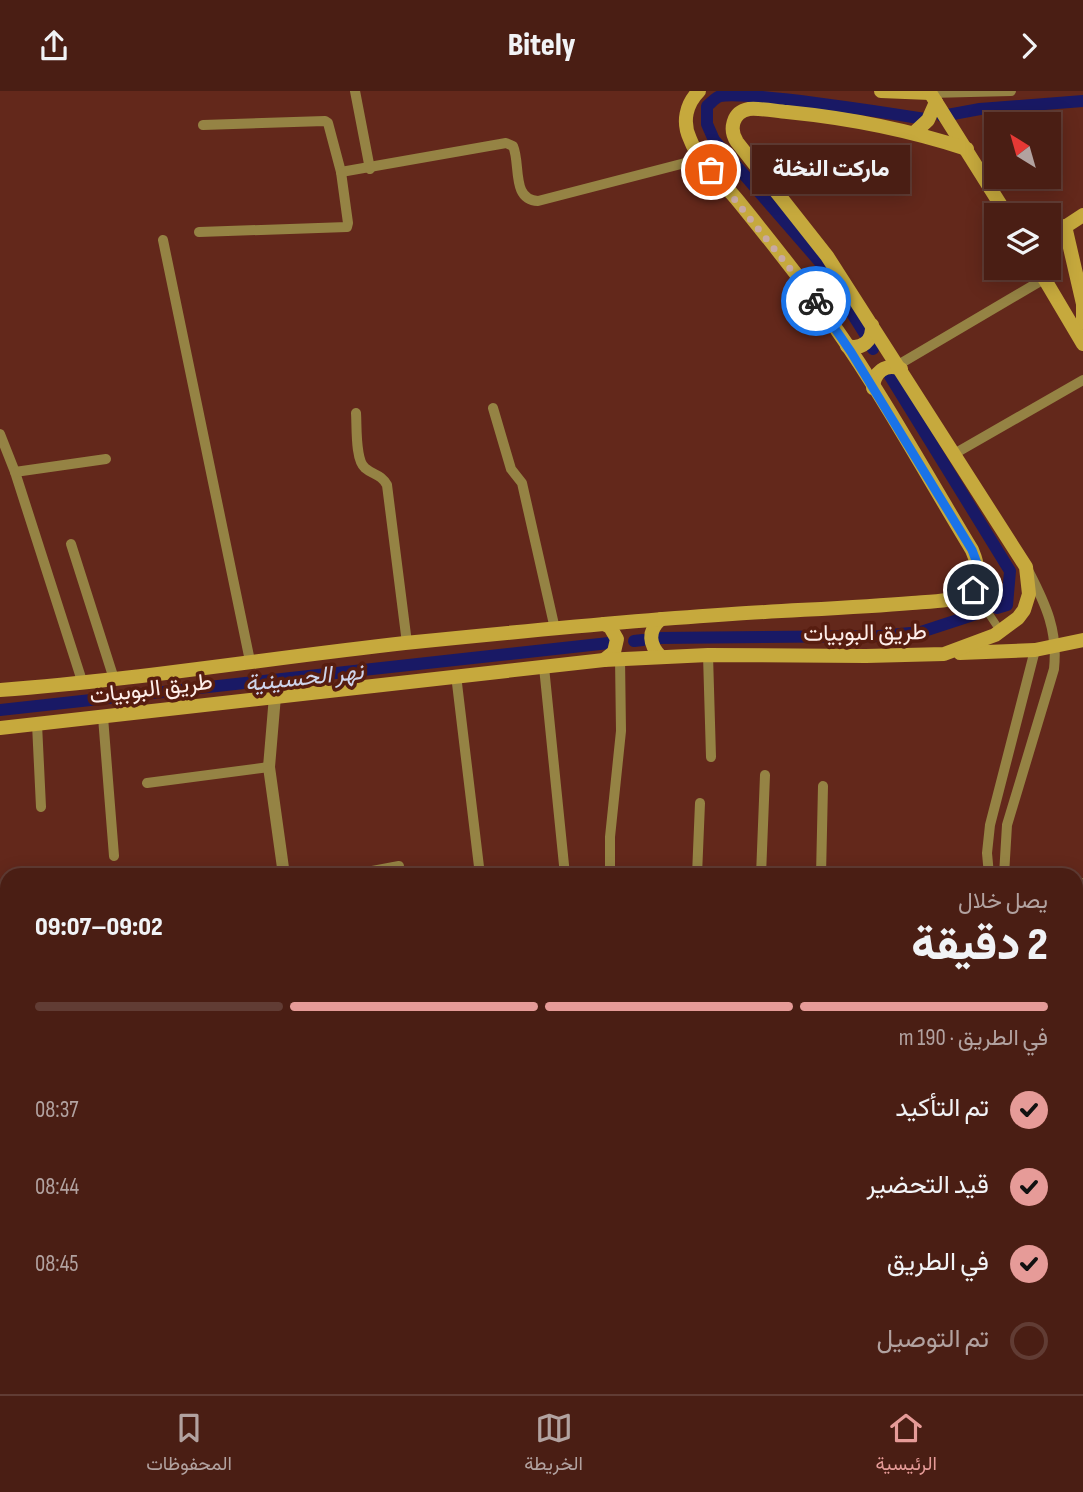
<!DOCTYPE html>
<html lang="ar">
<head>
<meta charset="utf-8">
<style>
	:root { --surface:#4a1e14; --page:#51271d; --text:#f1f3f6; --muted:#b2a2a0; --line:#613c34; --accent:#e69b98 }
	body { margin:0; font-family:"Sofia Sans Condensed",Vazirmatn,sans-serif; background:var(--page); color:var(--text); direction:rtl; height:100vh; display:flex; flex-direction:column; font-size:26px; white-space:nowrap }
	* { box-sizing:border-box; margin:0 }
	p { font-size:23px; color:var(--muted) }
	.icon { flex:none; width:38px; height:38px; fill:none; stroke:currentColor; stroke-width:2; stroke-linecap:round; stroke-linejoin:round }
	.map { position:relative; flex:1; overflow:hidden; direction:ltr }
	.panel { position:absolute; left:0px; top:777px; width:1083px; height:527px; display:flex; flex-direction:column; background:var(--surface); border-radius:21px 21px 0 0; box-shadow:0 4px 18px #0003,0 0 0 2px var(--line); direction:rtl }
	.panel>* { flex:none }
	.needle { width:46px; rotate:323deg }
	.tools { position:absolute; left:984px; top:21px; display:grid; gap:14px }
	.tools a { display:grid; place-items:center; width:77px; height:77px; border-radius:0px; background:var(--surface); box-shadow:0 4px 18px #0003,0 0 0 2px var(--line); font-size:35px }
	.pin { position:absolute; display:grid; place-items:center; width:60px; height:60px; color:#fff; margin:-30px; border:4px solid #fff; border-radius:50%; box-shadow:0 2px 7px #0007 }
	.courier { position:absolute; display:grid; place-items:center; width:70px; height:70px; margin:-35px; border:5px solid #1a73e8; border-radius:50%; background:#fff; color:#222; box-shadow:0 2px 9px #0007 }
	.bubble { position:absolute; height:49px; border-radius:0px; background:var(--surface); box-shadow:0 4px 18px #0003,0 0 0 2px var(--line); font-size:23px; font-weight:800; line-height:49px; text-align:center; direction:rtl }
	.headline em { font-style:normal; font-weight:800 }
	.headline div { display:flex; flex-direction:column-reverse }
	.headline { display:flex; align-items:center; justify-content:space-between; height:119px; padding:0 35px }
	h1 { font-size:46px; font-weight:800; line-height:52px }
	.bar { display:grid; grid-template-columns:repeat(4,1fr); gap:10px 7px; align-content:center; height:84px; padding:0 35px }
	.bar i { height:9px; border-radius:5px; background:var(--line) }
	.bar .selected { background:var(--accent) }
	.bar p { grid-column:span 4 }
	ol { padding:0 35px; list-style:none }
	li { display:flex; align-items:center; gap:21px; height:77px }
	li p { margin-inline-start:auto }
	li .icon { padding:7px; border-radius:50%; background:var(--accent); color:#111; stroke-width:4 }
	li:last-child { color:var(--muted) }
	li i { width:38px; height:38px; border:4px solid var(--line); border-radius:50% }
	header { display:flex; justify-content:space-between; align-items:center; height:91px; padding:0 35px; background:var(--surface); font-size:32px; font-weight:800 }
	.tab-bar { display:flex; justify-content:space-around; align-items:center; height:98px; border-top:2px solid var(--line); background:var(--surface); font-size:19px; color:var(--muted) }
	.tab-bar a { display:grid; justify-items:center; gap:4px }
	.tab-bar .selected { color:var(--accent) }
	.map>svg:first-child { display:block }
</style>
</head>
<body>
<header><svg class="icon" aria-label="forward" viewBox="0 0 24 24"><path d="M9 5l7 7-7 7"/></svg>Bitely<svg class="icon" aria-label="share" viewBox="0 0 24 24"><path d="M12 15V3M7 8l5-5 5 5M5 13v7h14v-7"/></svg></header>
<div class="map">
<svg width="1083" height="1303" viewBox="0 0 1083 1303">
	<rect width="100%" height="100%" fill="#63281b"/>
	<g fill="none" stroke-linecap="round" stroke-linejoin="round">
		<g stroke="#191965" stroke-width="12">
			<polyline points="942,25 980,18 1083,10"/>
			<path d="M865 243 819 170 714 49 707 33V15C711 12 715 7 720 5 747 0 888 22 925 28"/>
			<polyline points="872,256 873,258"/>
			<polyline points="890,285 1010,480 1007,514 997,517"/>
			<polyline points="658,547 879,545 921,541 976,523"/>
			<polyline points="634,550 643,549"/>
			<polyline points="0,619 609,552"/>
		</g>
		<polyline stroke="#958344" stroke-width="8" points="973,499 1001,541"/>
		<g stroke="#958344" stroke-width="10">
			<polyline points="355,0 370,78"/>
			<polyline points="930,2 1011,0"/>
			<path d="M203 34 325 30 328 32 341 81 506 52 513 55C521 73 511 109 538 110L685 72 698 63"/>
			<polyline points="199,141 347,136 348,132 341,81"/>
			<polyline points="163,149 250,570"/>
			<polyline points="898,274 1044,188"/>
			<polyline points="493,317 511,378 522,392 555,538"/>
			<path d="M356 322C357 335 355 369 365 377 373 384 381 383 387 394L407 552"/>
			<polyline points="0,343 15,381 83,593"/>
			<polyline points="954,363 1083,289"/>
			<polyline points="15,381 106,368"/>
			<polyline points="71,453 114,588"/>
			<polyline points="708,564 711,666"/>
			<polyline points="544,576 565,784"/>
			<polyline points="456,584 480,784"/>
			<polyline points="103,626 114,765"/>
			<polyline points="37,633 41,716"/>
			<polyline points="147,692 269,676"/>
			<polyline points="351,784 399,775"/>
			<polyline points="610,784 610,746 621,640 620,567"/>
			<polyline points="697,784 700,712"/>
			<polyline points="761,784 765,684"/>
			<polyline points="821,784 823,695"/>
			<polyline points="989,784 987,762 990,734 1035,559"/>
			<path d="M1004 784 1007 734 1054 578C1058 540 1046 514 1029 481"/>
			<polyline points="1076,792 1083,792"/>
			<polyline points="0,905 7,904"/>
			<polyline points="0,958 7,956"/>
			<polyline points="0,1013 7,1081"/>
			<polyline points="0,1100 7,1096"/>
			<polyline points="1076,1149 1083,1168"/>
			<polyline points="1076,1199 1083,1257"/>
			<polyline points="205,1297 205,1303"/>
			<polyline points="248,1297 249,1303"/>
			<polyline points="829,1297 830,1303"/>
			<polyline points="176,1303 176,1297"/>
		</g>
		<g stroke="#958344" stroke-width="12">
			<polyline points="275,605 269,676 284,784"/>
			<polyline points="381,1297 382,1303"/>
		</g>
		<g stroke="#c6a93d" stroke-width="14">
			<polyline points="881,0 930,2"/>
			<polyline points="929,0 1007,124"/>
			<polyline points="914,42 928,29 936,11"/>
			<polyline points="1065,135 1083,213 1083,232"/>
			<polyline points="1048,147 1083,124"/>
			<polyline points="1038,177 1083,253"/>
			<path d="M847 255C862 259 873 250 872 234"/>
			<path d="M873 297C874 281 885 272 901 278"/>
			<path d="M661 528C647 540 649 554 661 566"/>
			<polyline points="960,562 1035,559 1083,549"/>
			<polyline points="604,569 614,561 617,548 610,536 604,533"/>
			<path d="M0 599C135 589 270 567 405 552 514 541 623 530 732 523 792 519 852 517 912 512 950 509 994 511 972 459 921 375 873 286 814 207 790 174 764 142 739 111 723 91 699 72 690 48 682 31 686 13 699 0"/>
			<path d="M0 637 604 569 708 564 866 565 944 563 995 544 1018 527 1024 519 1029 503 1026 476 827 165 737 51C729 39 732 21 749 18 761 17 775 20 787 21 848 27 909 39 967 58"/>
		</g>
	</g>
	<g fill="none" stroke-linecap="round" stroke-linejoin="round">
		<polyline stroke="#c8a9a2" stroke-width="7" stroke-dasharray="0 12.6" points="711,79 816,210"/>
		<path stroke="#1a73e8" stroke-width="9" d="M816 210 851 261 972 459C978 474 983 485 973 499"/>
	</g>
	<g text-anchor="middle" stroke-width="7" stroke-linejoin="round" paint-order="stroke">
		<g font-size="23" fill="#feeeea" stroke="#571d10">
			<text transform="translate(865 541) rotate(-1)" y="8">طريق البوبيات</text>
			<text transform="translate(151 597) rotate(-7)" y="8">طريق البوبيات</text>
		</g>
		<g font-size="24" font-style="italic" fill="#ced4eb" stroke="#571d10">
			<text transform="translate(304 586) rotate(-6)" y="8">نهر الحسينية</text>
		</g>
	</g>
</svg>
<div class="tools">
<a><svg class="needle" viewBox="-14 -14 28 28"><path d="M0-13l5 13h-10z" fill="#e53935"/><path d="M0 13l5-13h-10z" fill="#b2a2a0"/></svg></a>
<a><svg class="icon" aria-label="layers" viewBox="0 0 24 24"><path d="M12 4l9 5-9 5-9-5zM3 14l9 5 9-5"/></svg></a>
</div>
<div class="pin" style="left:711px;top:79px;background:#ea580c"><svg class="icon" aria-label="bag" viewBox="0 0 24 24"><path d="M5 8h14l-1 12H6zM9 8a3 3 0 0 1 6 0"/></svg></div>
<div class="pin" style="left:973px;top:499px;background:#1f2937"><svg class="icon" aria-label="home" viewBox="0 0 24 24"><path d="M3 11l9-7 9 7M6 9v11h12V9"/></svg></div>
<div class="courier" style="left:816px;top:210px"><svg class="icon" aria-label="bike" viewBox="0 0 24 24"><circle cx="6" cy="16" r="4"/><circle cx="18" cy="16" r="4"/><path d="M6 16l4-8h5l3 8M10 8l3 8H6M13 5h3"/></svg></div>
<div class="bubble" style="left:752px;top:54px;width:158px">ماركت النخلة</div>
<section class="panel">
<div class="headline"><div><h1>2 دقيقة</h1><p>يصل خلال</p></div><em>09:02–09:07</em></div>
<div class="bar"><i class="selected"></i><i class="selected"></i><i class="selected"></i><i></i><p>في الطريق · 190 m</p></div>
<ol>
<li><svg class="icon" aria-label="check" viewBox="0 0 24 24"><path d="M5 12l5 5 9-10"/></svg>تم التأكيد<p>08:37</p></li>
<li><svg class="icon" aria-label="check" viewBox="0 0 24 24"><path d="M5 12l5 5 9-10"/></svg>قيد التحضير<p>08:44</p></li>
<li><svg class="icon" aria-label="check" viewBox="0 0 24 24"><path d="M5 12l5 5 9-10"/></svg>في الطريق<p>08:45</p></li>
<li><i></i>تم التوصيل</li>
</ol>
</section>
</div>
<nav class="tab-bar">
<a class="selected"><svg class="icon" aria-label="home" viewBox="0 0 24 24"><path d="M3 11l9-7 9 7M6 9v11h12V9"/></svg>الرئيسية</a>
<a><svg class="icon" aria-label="map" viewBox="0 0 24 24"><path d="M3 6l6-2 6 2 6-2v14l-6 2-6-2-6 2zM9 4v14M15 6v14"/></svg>الخريطة</a>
<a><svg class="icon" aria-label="saved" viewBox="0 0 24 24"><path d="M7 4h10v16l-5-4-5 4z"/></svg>المحفوظات</a>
</nav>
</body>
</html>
